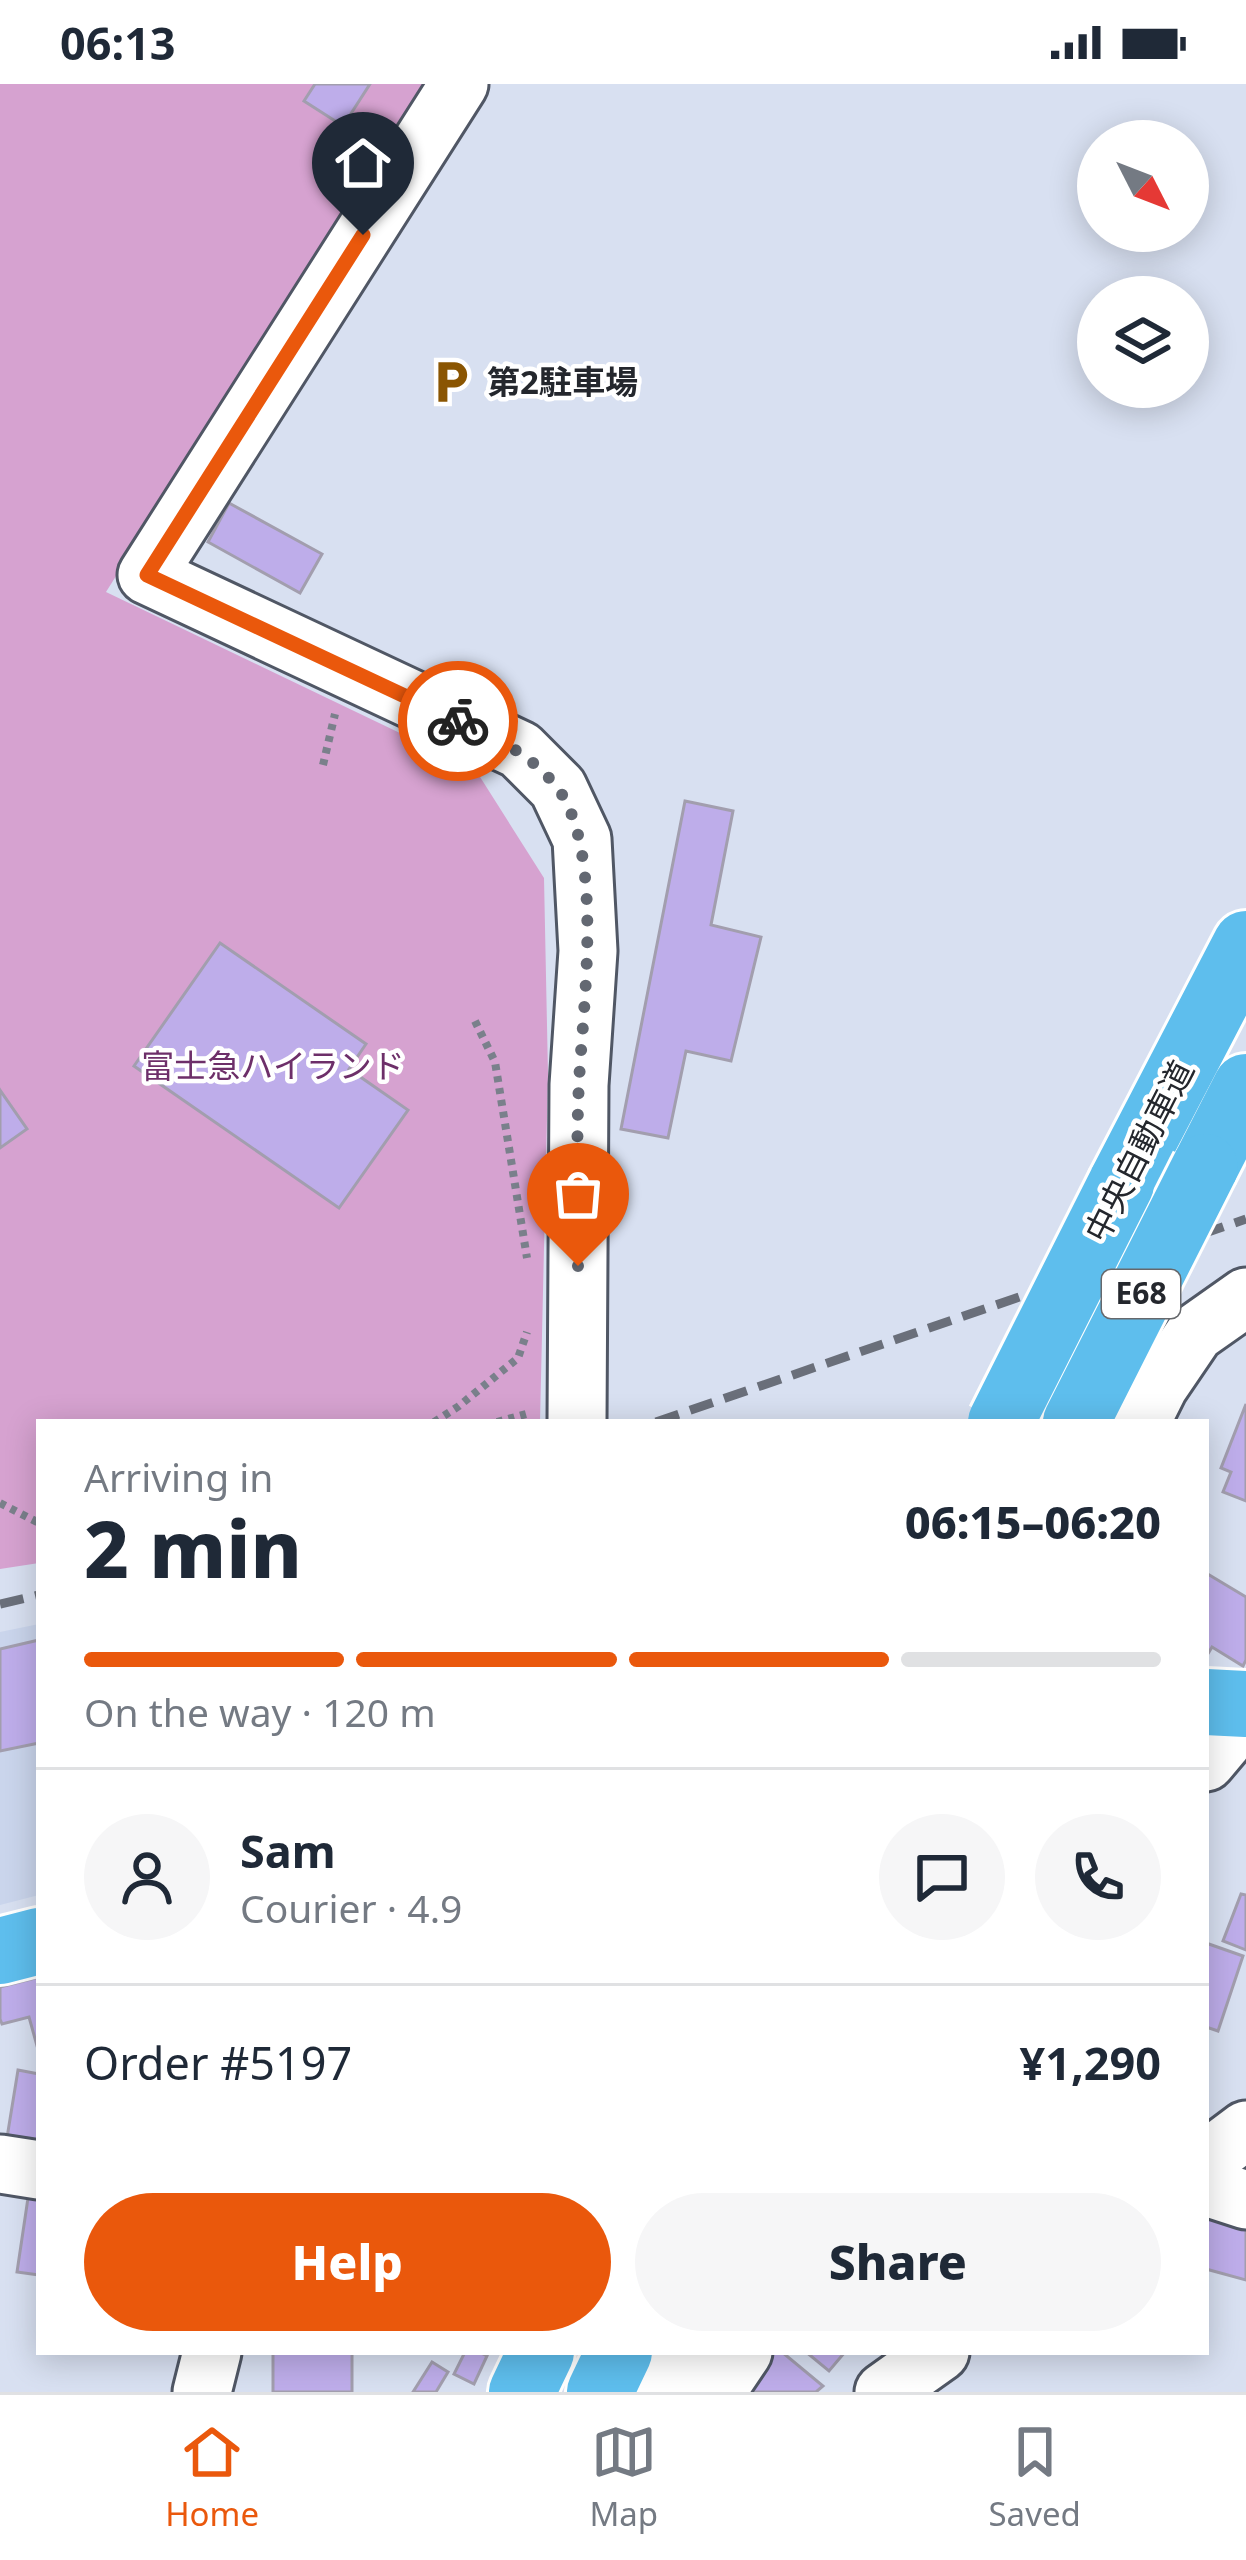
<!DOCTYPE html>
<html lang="en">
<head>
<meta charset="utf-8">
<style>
	:root { --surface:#fff; --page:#f6f6f7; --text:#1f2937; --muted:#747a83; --line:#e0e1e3; --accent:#ea580c }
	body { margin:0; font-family:"Noto Sans","Noto Sans JP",sans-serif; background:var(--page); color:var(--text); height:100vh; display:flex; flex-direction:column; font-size:45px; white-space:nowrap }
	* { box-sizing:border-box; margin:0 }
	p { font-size:39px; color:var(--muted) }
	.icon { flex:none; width:66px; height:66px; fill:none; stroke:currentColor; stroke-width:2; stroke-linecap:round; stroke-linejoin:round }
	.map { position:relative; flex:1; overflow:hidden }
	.side { position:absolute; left:36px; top:1335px; width:1173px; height:936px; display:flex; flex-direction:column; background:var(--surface); border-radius:0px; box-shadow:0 6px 30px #0003 }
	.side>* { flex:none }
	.needle { width:78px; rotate:132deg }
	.controls { position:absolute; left:1077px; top:36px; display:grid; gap:24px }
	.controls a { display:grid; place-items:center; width:132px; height:132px; border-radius:50%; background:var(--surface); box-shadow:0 6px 30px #0003; font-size:60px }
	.pin { position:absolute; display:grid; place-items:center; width:102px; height:102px; color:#fff; margin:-123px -51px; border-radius:50% 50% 50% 0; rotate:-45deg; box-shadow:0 0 12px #0007 }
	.pin .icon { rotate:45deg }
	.courier { position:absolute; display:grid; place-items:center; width:120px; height:120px; margin:-60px; border:9px solid #ea580c; border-radius:50%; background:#fff; color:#222; box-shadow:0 3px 15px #0007 }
	.summary em { font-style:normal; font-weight:800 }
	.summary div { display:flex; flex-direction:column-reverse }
	.summary { display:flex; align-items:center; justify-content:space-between; height:204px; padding:0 48px }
	h1 { font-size:78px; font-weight:800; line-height:90px }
	.bar { display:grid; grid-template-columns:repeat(4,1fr); gap:18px 12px; align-content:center; height:144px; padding:0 48px }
	.bar i { height:15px; border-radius:9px; background:var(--line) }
	.bar .active { background:var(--accent) }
	.bar p { grid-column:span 4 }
	.line { display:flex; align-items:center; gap:30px; padding:0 48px; border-top:3px solid var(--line) }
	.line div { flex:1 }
	.round { display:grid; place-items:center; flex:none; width:126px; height:126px; border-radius:63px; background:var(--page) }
	.cta { display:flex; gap:24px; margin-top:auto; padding:24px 48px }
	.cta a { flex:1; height:138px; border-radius:72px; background:var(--accent); color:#fff; font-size:48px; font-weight:800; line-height:138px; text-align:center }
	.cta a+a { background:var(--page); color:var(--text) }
	.status { display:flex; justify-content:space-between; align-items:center; height:84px; padding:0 60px; background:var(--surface); direction:ltr }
	.status svg { height:33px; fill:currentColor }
	.tab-bar { display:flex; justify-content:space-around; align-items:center; height:168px; border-top:3px solid var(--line); background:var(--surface); font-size:33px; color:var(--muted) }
	.tab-bar a { display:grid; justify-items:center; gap:6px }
	.tab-bar .active { color:var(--accent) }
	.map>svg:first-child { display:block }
</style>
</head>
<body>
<div class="status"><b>06:13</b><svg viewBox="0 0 49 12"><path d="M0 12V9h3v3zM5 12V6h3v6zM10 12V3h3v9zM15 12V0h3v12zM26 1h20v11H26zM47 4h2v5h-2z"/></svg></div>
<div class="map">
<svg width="1246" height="2308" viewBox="0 0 1246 2308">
	<rect width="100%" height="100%" fill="#d8e0f1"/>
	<polygon fill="#cad5ec" points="39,1540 39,1811 0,1821 0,1548"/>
	<polygon fill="#d6a2d0" points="0,0 426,0 106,508 475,685 544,794 548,990 540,1338 39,1338 39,1479 0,1485"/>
	<g fill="#beadea" stroke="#a29eae" stroke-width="3">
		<polygon points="315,0 370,0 343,42 304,17"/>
		<polygon points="229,419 322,470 300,509 208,458"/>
		<polygon points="685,717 733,727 711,841 761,853 731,977 686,967 668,1054 621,1045"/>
		<polygon points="220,859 366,960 349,985 408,1026 339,1124 134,982"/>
		<polygon points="0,1006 27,1045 0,1064"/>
		<polygon points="1246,1320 1246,1417 1223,1408 1231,1388 1221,1384"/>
		<polygon points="1206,1489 1246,1513 1246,1576 1243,1582 1212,1563 1206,1573"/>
		<polygon points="39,1556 39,1659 0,1667 0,1565"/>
		<polygon points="1241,1810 1246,1811 1246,1866 1223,1857"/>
		<polygon points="1206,1859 1243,1872 1218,1947 1206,1943"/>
		<polygon points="39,1893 39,1969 29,1933 2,1940 0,1935 0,1903"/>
		<polygon points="18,1986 39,1990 39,2071 5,2066"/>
		<polygon points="28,2114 39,2116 39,2191 17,2188"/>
		<polygon points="1206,2121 1246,2132 1246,2196 1206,2185"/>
		<rect x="273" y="2268" width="79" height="40"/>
		<polygon points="465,2268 479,2268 487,2272 474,2300 454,2290"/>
		<polygon points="762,2268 782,2268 823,2302 816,2308 734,2308"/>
		<polygon points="806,2268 845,2268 829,2287"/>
		<polygon points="432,2278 448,2288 436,2308 413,2308"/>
	</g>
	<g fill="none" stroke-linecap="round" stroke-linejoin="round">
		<g stroke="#505765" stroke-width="63">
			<g id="minor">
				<polyline points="459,0 147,491 520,666 558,704 582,755 588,867 579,1001 577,1338"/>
				<polyline points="1141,1338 1159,1302 1195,1249 1246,1213"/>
				<polyline points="1206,1678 1222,1659"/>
				<polyline points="1206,2076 1246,2046"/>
				<polyline points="0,2080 39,2086"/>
				<polyline points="1206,2103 1246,2116"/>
				<polyline points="202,2308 212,2268"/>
				<polyline points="662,2308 682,2268"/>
				<polyline points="716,2308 743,2268"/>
				<polyline points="884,2308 940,2268"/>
			</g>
		</g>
		<g stroke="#fff" stroke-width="72">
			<g id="highway">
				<polyline points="1205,1083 1246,1003"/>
				<polyline points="1121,1100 1246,860"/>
				<polyline points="1206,1618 1246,1620"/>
				<polyline points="0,1867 39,1857"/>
				<polyline points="522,2308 541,2268"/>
				<polyline points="600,2308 619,2268"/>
			</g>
		</g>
		<g stroke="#7a808b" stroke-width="8" stroke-dasharray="6 6" stroke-linecap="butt">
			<polyline points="323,681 335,630"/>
			<polyline points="475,937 495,978 527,1174"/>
			<polyline points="434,1338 459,1322 518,1274 527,1248"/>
			<polyline points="497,1338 530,1329"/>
			<polyline points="0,1419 39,1439"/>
		</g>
		<use href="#minor" stroke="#fff" stroke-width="57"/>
		<use href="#highway" stroke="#5ebeed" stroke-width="66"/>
		<g stroke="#6a6f7a" stroke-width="9" stroke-dasharray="24 12" stroke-linecap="butt">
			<polyline points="656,1338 1246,1135"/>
			<polyline points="0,1520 39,1511"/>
		</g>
		<g stroke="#fff" stroke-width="72" stroke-linecap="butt">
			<g id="highway-bridge">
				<polyline points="1001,1338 1121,1100"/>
				<polyline points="1076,1338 1205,1083"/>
			</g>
		</g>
		<use href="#highway-bridge" stroke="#5ebeed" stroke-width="66"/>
	</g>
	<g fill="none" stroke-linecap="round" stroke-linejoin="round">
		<path stroke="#636872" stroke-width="12" stroke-dasharray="0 21.6" d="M458 637C497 655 528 668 556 702 605 764 583 921 579 998 576 1059 578 1121 578 1182"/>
		<polyline stroke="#ea580c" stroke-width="15" points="363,151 147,491 458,637"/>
	</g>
	<defs>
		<g id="parking-bare" transform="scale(3.6)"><path d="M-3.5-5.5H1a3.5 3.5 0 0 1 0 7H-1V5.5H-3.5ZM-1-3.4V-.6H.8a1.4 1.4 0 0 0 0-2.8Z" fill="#8a5502" stroke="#fff" stroke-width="2.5" paint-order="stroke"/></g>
	</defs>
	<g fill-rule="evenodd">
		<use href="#parking-bare" x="451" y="298"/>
	</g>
	<g text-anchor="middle" stroke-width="9" stroke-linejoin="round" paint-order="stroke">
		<rect fill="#fff" stroke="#66686c" stroke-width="3" x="1102" y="1186" width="78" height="48" rx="9"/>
		<g font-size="30" font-weight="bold" fill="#24272d">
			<text x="1141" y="1220">E68</text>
		</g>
		<g font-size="33" font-weight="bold" fill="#24272d" stroke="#fff" text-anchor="start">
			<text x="487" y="310">第2駐車場</text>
		</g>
		<g font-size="33" fill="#6d2f69" stroke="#fff">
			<text x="273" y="994">富士急ハイランド</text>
		</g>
		<g font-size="33" fill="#24272d" stroke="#fff">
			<text transform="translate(1139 1067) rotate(-63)" y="12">中央自動車道</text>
		</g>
	</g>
</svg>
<div class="controls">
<a><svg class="needle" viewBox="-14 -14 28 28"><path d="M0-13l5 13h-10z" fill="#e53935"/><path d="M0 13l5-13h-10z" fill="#747a83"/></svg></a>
<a><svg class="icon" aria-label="layers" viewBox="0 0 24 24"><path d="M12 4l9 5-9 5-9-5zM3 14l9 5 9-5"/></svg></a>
</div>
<div class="pin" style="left:578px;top:1182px;background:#ea580c"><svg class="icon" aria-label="bag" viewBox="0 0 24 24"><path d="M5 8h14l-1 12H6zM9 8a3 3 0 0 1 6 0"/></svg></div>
<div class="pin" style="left:363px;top:151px;background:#1f2937"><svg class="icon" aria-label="home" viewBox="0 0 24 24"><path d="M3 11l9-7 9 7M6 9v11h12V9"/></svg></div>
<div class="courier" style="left:458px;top:637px"><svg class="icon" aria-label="bike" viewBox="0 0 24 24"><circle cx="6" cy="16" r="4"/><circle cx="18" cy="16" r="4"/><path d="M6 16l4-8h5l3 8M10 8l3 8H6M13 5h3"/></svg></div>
<section class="side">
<div class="summary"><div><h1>2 min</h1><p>Arriving in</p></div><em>06:15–06:20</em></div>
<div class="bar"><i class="active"></i><i class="active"></i><i class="active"></i><i></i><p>On the way · 120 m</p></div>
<div class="line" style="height:216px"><a class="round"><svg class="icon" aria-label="person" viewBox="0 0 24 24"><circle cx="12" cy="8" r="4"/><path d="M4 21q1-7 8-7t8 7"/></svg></a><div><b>Sam</b><p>Courier · 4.9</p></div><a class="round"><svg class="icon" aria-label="chat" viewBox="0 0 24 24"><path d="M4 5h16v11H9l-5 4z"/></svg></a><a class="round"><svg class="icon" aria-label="phone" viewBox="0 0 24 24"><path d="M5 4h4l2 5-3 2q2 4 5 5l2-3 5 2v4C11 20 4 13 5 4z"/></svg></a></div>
<div class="line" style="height:156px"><div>Order #5197</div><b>¥1,290</b></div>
<div class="cta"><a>Help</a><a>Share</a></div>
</section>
</div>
<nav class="tab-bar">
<a class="active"><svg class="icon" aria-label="home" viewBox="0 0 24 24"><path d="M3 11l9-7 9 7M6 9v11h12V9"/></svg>Home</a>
<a><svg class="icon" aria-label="map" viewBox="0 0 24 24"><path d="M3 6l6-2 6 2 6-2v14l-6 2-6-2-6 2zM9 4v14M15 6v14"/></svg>Map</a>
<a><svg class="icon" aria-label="saved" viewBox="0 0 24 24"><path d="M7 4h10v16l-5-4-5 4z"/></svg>Saved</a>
</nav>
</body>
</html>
